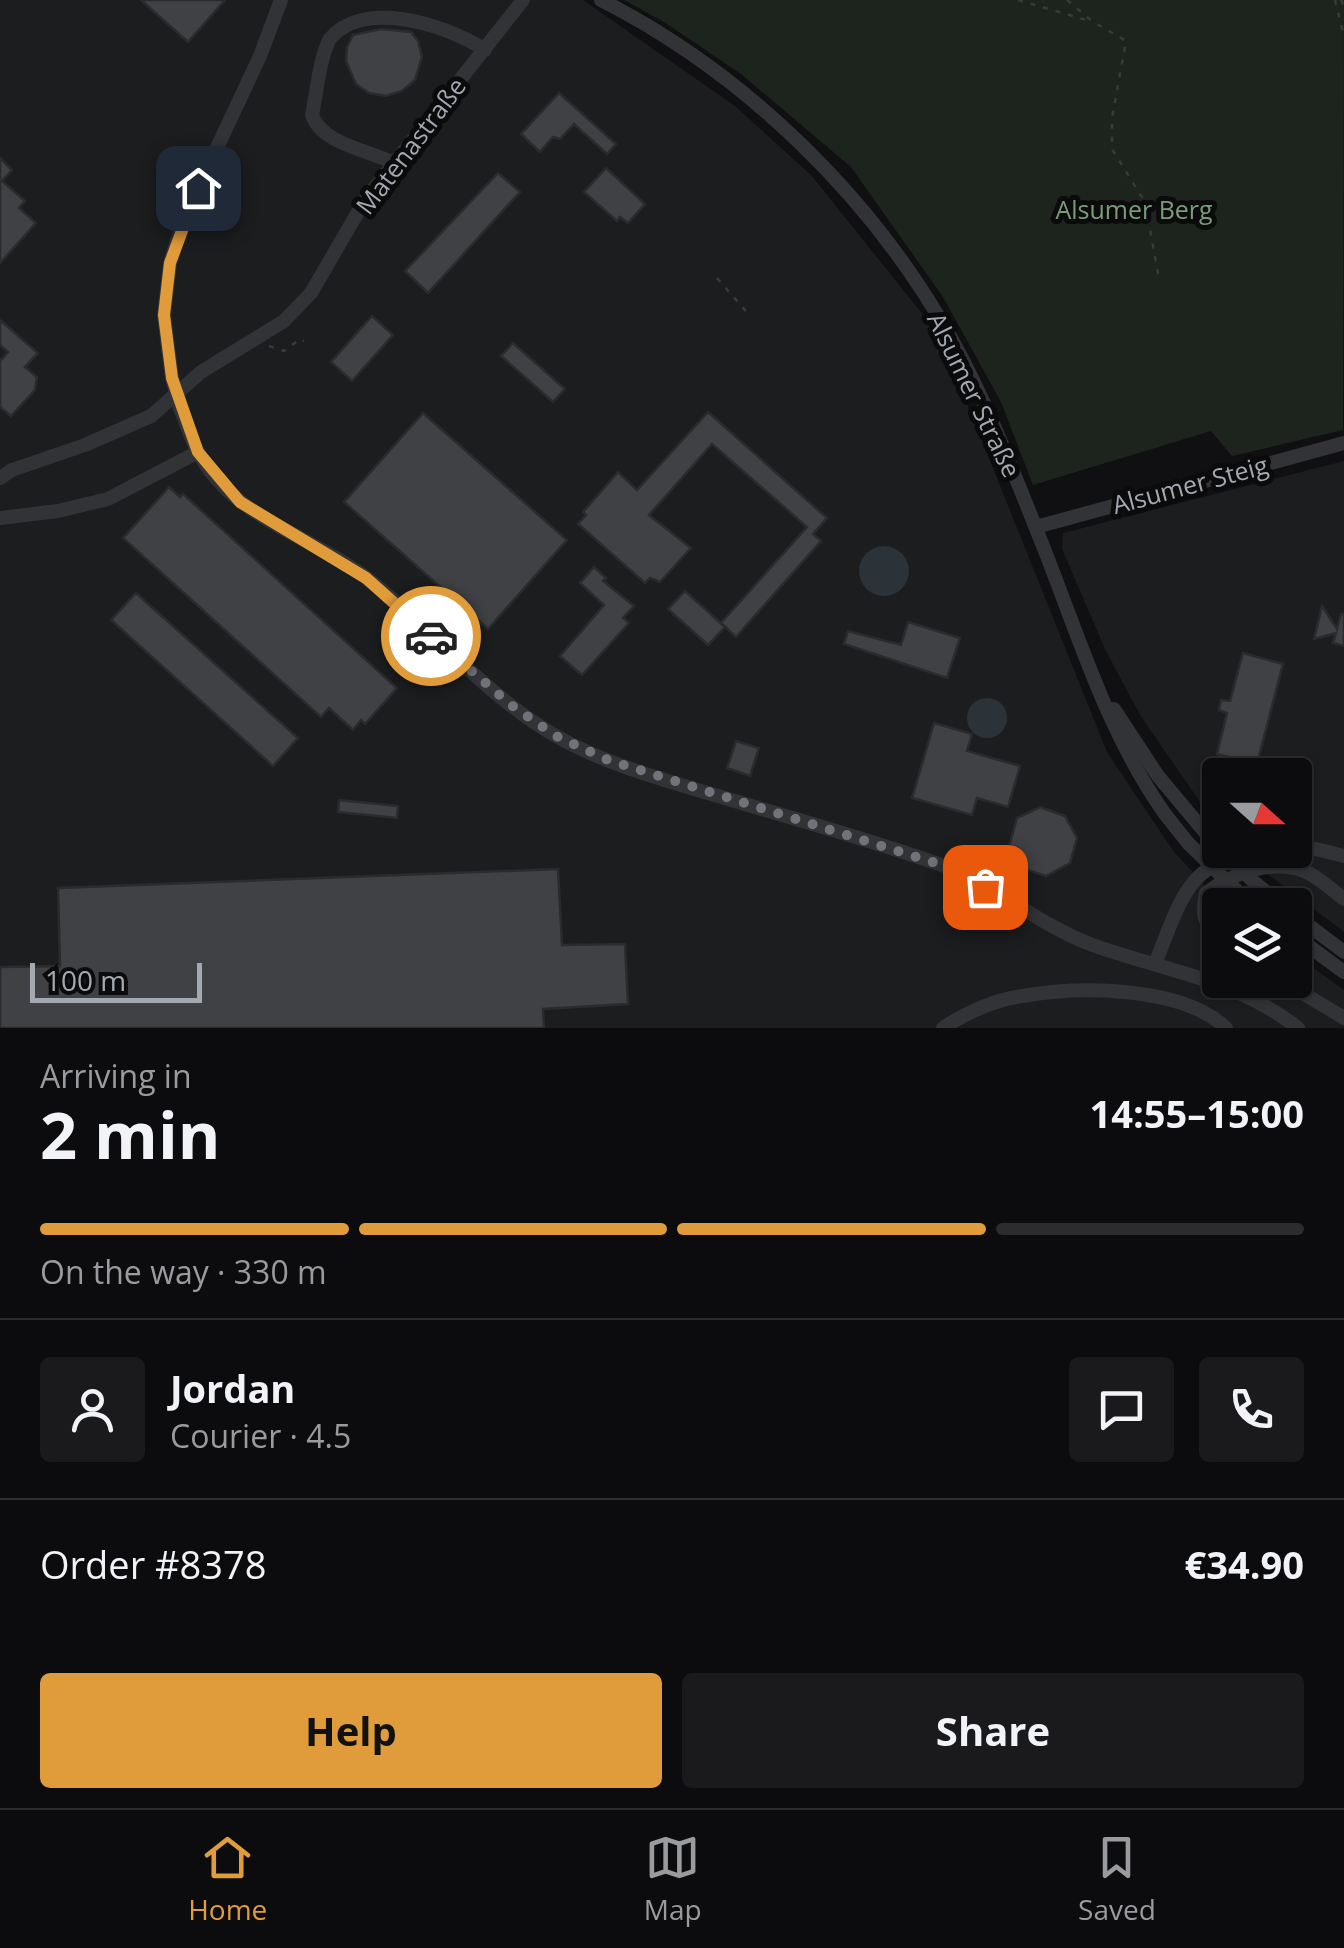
<!DOCTYPE html>
<html lang="en">
<head>
<meta charset="utf-8">
<style>
	:root { --surface:#0c0c0e; --page:#1a1a1c; --text:#f1f3f6; --muted:#9a9b9e; --line:#2c2c2e; --accent:#e09b3a }
	body { margin:0; font-family:"Open Sans",sans-serif; background:var(--page); color:var(--text); height:100vh; display:flex; flex-direction:column; font-size:38px; white-space:nowrap }
	* { box-sizing:border-box; margin:0 }
	p { font-size:32px; color:var(--muted) }
	.icon { flex:none; width:55px; height:55px; fill:none; stroke:currentColor; stroke-width:2; stroke-linecap:round; stroke-linejoin:round }
	.map { position:relative; height:1028px; overflow:hidden }
	.side { display:flex; flex-direction:column; background:var(--surface); flex:1 }
	.side>* { flex:none }
	.needle { width:65px; rotate:111deg }
	.fabs { position:absolute; left:1202px; top:758px; display:grid; gap:20px }
	.fabs a { display:grid; place-items:center; width:110px; height:110px; border-radius:10px; background:var(--surface); box-shadow:0 2px 8px #0004,0 0 0 2px var(--line); font-size:50px }
	.scale { position:absolute; left:30px; bottom:25px; width:172px; box-sizing:border-box; padding-left:10px; border:5px solid #a3a8b1; border-top:0; font-size:28px; line-height:35px; white-space:nowrap; color:#a3a8b1; -webkit-text-stroke:8px #0b0b0c; paint-order:stroke }
	.pin { position:absolute; display:grid; place-items:center; width:85px; height:85px; color:#fff; margin:-42px; border-radius:20px; box-shadow:0 5px 15px #0006 }
	.courier { position:absolute; display:grid; place-items:center; width:100px; height:100px; margin:-50px; border:8px solid #e09b3a; border-radius:50%; background:#fff; color:#222; box-shadow:0 2px 12px #0007 }
	.overview em { font-style:normal; font-weight:700 }
	.overview div { display:flex; flex-direction:column-reverse }
	.overview { display:flex; align-items:center; justify-content:space-between; height:170px; padding:0 40px }
	h1 { font-size:65px; font-weight:700; line-height:75px }
	.bar { display:grid; grid-template-columns:repeat(4,1fr); gap:15px 10px; align-content:center; height:120px; padding:0 40px }
	.bar i { height:12px; border-radius:8px; background:var(--line) }
	.bar .active { background:var(--accent) }
	.bar p { grid-column:span 4 }
	.line { display:flex; align-items:center; gap:25px; padding:0 40px; border-top:2px solid var(--line) }
	.line div { flex:1 }
	.round { display:grid; place-items:center; flex:none; width:105px; height:105px; border-radius:10px; background:var(--page) }
	.action { display:flex; gap:20px; margin-top:auto; padding:20px 40px }
	.action a { flex:1; height:115px; border-radius:10px; background:var(--accent); color:#111; font-size:40px; font-weight:700; line-height:115px; text-align:center }
	.action a+a { background:var(--page); color:var(--text) }
	.menu { display:flex; justify-content:space-around; align-items:center; height:140px; border-top:2px solid var(--line); background:var(--surface); font-size:28px; color:var(--muted) }
	.menu a { display:grid; justify-items:center; gap:5px }
	.menu .active { color:var(--accent) }
	.map>svg:first-child { display:block }
</style>
</head>
<body>
<div class="map">
<svg width="1344" height="1028" viewBox="0 0 1344 1028">
	<rect width="100%" height="100%" fill="#101012"/>
	<g fill="#1c1d1e">
		<polygon points="0,0 583,0 735,106 811,175 924,316 970,411 1107,752 1174,852 1223,905 1220,905 1220,980 1295,980 1295,955 1344,990 1344,1028 0,1028"/>
		<polygon points="1344,461 1344,932 1236,850 1295,850 1295,775 1220,775 1220,831 1140,715 1105,649 1062,549 1063,533"/>
	</g>
	<polygon fill="#1d241d" points="624,0 1344,0 1343,430 1232,456 1211,431 1033,485 1001,402 943,297 851,167 741,74 664,22"/>
	<g fill="#2b3339">
		<circle cx="884" cy="571" r="25"/>
		<circle cx="987" cy="718" r="20"/>
	</g>
	<g fill="#3f4144" stroke="#2a2b2d" stroke-width="2.5">
		<polygon points="141,0 225,0 188,42"/>
		<polygon points="381,29 411,32 418,41 422,57 415,80 402,91 386,96 369,93 356,84 346,61 347,47 353,35"/>
		<polygon points="559,93 616,144 607,154 574,124 560,139 553,137 540,152 521,134"/>
		<polygon points="0,158 12,170 2,181 25,201 19,208 36,223 0,263"/>
		<polygon points="606,168 645,204 628,223 620,217 617,221 584,192"/>
		<polygon points="498,173 520,192 428,293 405,271"/>
		<polygon points="372,316 393,335 352,381 331,362"/>
		<polygon points="0,320 38,353 25,367 37,377 35,390 11,416 0,407 0,361 8,352 0,345"/>
		<polygon points="513,343 565,389 553,402 501,356"/>
		<polygon points="708,412 827,518 813,534 821,541 736,637 721,623 807,527 712,444 649,515 691,548 660,582 650,578 645,583 578,524 586,515 583,512 618,472 637,490"/>
		<polygon points="423,413 567,540 488,629 344,502"/>
		<polygon points="169,487 180,497 183,494 397,688 365,724 361,720 353,730 329,708 321,717 123,538"/>
		<polygon points="594,567 606,578 603,581 634,606 623,618 629,623 582,675 560,656 604,605 580,583"/>
		<polygon points="685,591 725,627 708,645 668,609"/>
		<polygon points="136,593 298,738 273,766 111,620"/>
		<polygon points="1322,606 1337,629 1341,614 1344,614 1344,646 1333,643 1336,633 1314,639"/>
		<polygon points="908,622 960,638 947,678 844,644 848,631 901,645"/>
		<polygon points="1243,653 1283,664 1257,764 1217,754 1227,713 1219,710 1221,700 1230,701"/>
		<polygon points="934,723 972,734 967,751 1020,766 1008,807 977,798 972,815 912,798"/>
		<polygon points="736,741 759,748 750,776 727,768"/>
		<polygon points="339,800 398,806 397,818 338,812"/>
		<polygon points="1040,807 1065,816 1077,838 1070,863 1046,876 1021,868 1009,847 1017,818"/>
		<polygon points="558,869 562,945 625,944 628,1004 543,1009 544,1028 0,1028 0,967 60,966 58,888"/>
	</g>
	<g fill="none" stroke-linecap="round" stroke-linejoin="round">
		<g stroke="#383a3d" stroke-width="2.5" stroke-dasharray="5 8" stroke-linecap="butt">
			<polyline points="1018,0 1090,21"/>
			<polyline points="1067,0 1092,21 1126,41 1112,118 1112,149 1145,202 1159,279"/>
			<polyline points="1335,0 1344,36"/>
			<polyline points="1341,0 1344,7"/>
			<polyline points="717,278 751,317"/>
			<polyline points="269,346 284,351 300,339 304,341"/>
		</g>
		<g stroke="#323336" stroke-width="14">
			<path d="M601 0C745 73 872 197 951 338 988 404 1015 476 1043 546 1079 637 1108 734 1165 814"/>
			<path d="M394 163C368 150 322 144 312 115 317 91 319 62 329 40 360 0 440 21 485 50"/>
			<polyline points="172,378 164,315 170,263 185,216 260,56 281,0"/>
			<path d="M180 408C186 422 190 437 197 450 231 517 307 534 364 576 430 626 483 694 556 736 605 764 664 780 718 796 791 818 864 838 936 863 991 882 1035 923 1090 944 1163 971 1235 978 1298 1028"/>
			<polyline points="0,478 12,470 85,445 151,416 201,372 284,321 311,293 365,200 523,0"/>
			<polyline points="0,518 58,511 108,499 198,452"/>
			<polyline points="1036,527 1344,443"/>
			<polyline points="1114,709 1158,776 1220,850"/>
			<polyline points="1295,850 1316,849 1344,856"/>
			<polyline points="1255,883 1282,905"/>
			<polyline points="1236,890 1254,905"/>
			<polyline points="1295,915 1344,952"/>
			<path d="M1220 936C1202 923 1202 913 1206 893 1233 873 1270 859 1304 871 1319 877 1332 890 1344 899"/>
			<polyline points="1295,936 1344,972"/>
			<path d="M1155 964C1187 882 1191 855 1288 850"/>
			<polyline points="1281,980 1344,1018"/>
			<path d="M943 1028C966 1013 995 1000 1022 996 1080 986 1182 986 1226 1028"/>
		</g>
		<g stroke="#323336" stroke-width="14">
			<polyline points="172,378 180,408"/>
			<polyline points="1165,814 1188,843 1236,890"/>
			<polyline points="1220,850 1255,883"/>
		</g>
	</g>
	<g fill="none" stroke-linecap="round" stroke-linejoin="round">
		<polyline stroke="#707379" stroke-width="10" stroke-dasharray="0 18" points="431,636 511,705 556,736 608,760 942,865 985,887"/>
		<polyline stroke="#e09b3a" stroke-width="12" points="198,188 170,263 164,315 172,378 198,452 240,502 366,578 431,636"/>
	</g>
	<g text-anchor="middle" stroke-width="10" stroke-linejoin="round" paint-order="stroke">
		<g font-size="25" fill="#a3a8b1" stroke="#0b0b0c">
			<text transform="translate(411 146) rotate(-53)" y="9">Matenastraße</text>
			<text transform="translate(974 395) rotate(64)" y="9">Alsumer Straße</text>
			<text transform="translate(1190 485) rotate(-15)" y="9">Alsumer Steig</text>
		</g>
		<g font-size="25" fill="#7c9b7b" stroke="#0b0b0c">
			<text x="1134" y="219">Alsumer Berg</text>
		</g>
	</g>
</svg>
<div class="fabs">
<a><svg class="needle" viewBox="-14 -14 28 28"><path d="M0-13l5 13h-10z" fill="#e53935"/><path d="M0 13l5-13h-10z" fill="#9a9b9e"/></svg></a>
<a><svg class="icon" aria-label="layers" viewBox="0 0 24 24"><path d="M12 4l9 5-9 5-9-5zM3 14l9 5 9-5"/></svg></a>
</div>
<div class="scale">100 m</div>
<div class="pin" style="left:985px;top:887px;background:#ea580c"><svg class="icon" aria-label="bag" viewBox="0 0 24 24"><path d="M5 8h14l-1 12H6zM9 8a3 3 0 0 1 6 0"/></svg></div>
<div class="pin" style="left:198px;top:188px;background:#1f2937"><svg class="icon" aria-label="home" viewBox="0 0 24 24"><path d="M3 11l9-7 9 7M6 9v11h12V9"/></svg></div>
<div class="courier" style="left:431px;top:636px"><svg class="icon" aria-label="car" viewBox="0 0 24 24"><path d="M5 17H2v-5l4-1 3-4h7l3 4 3 1v5h-3M9 17h6M6 11h13"/><circle cx="7" cy="17" r="2"/><circle cx="17" cy="17" r="2"/></svg></div>
</div>
<section class="side">
<div class="overview"><div><h1>2 min</h1><p>Arriving in</p></div><em>14:55–15:00</em></div>
<div class="bar"><i class="active"></i><i class="active"></i><i class="active"></i><i></i><p>On the way · 330 m</p></div>
<div class="line" style="height:180px"><a class="round"><svg class="icon" aria-label="person" viewBox="0 0 24 24"><circle cx="12" cy="8" r="4"/><path d="M4 21q1-7 8-7t8 7"/></svg></a><div><b>Jordan</b><p>Courier · 4.5</p></div><a class="round"><svg class="icon" aria-label="chat" viewBox="0 0 24 24"><path d="M4 5h16v11H9l-5 4z"/></svg></a><a class="round"><svg class="icon" aria-label="phone" viewBox="0 0 24 24"><path d="M5 4h4l2 5-3 2q2 4 5 5l2-3 5 2v4C11 20 4 13 5 4z"/></svg></a></div>
<div class="line" style="height:130px"><div>Order #8378</div><b>€34.90</b></div>
<div class="action"><a>Help</a><a>Share</a></div>
</section>
<nav class="menu">
<a class="active"><svg class="icon" aria-label="home" viewBox="0 0 24 24"><path d="M3 11l9-7 9 7M6 9v11h12V9"/></svg>Home</a>
<a><svg class="icon" aria-label="map" viewBox="0 0 24 24"><path d="M3 6l6-2 6 2 6-2v14l-6 2-6-2-6 2zM9 4v14M15 6v14"/></svg>Map</a>
<a><svg class="icon" aria-label="saved" viewBox="0 0 24 24"><path d="M7 4h10v16l-5-4-5 4z"/></svg>Saved</a>
</nav>
</body>
</html>
